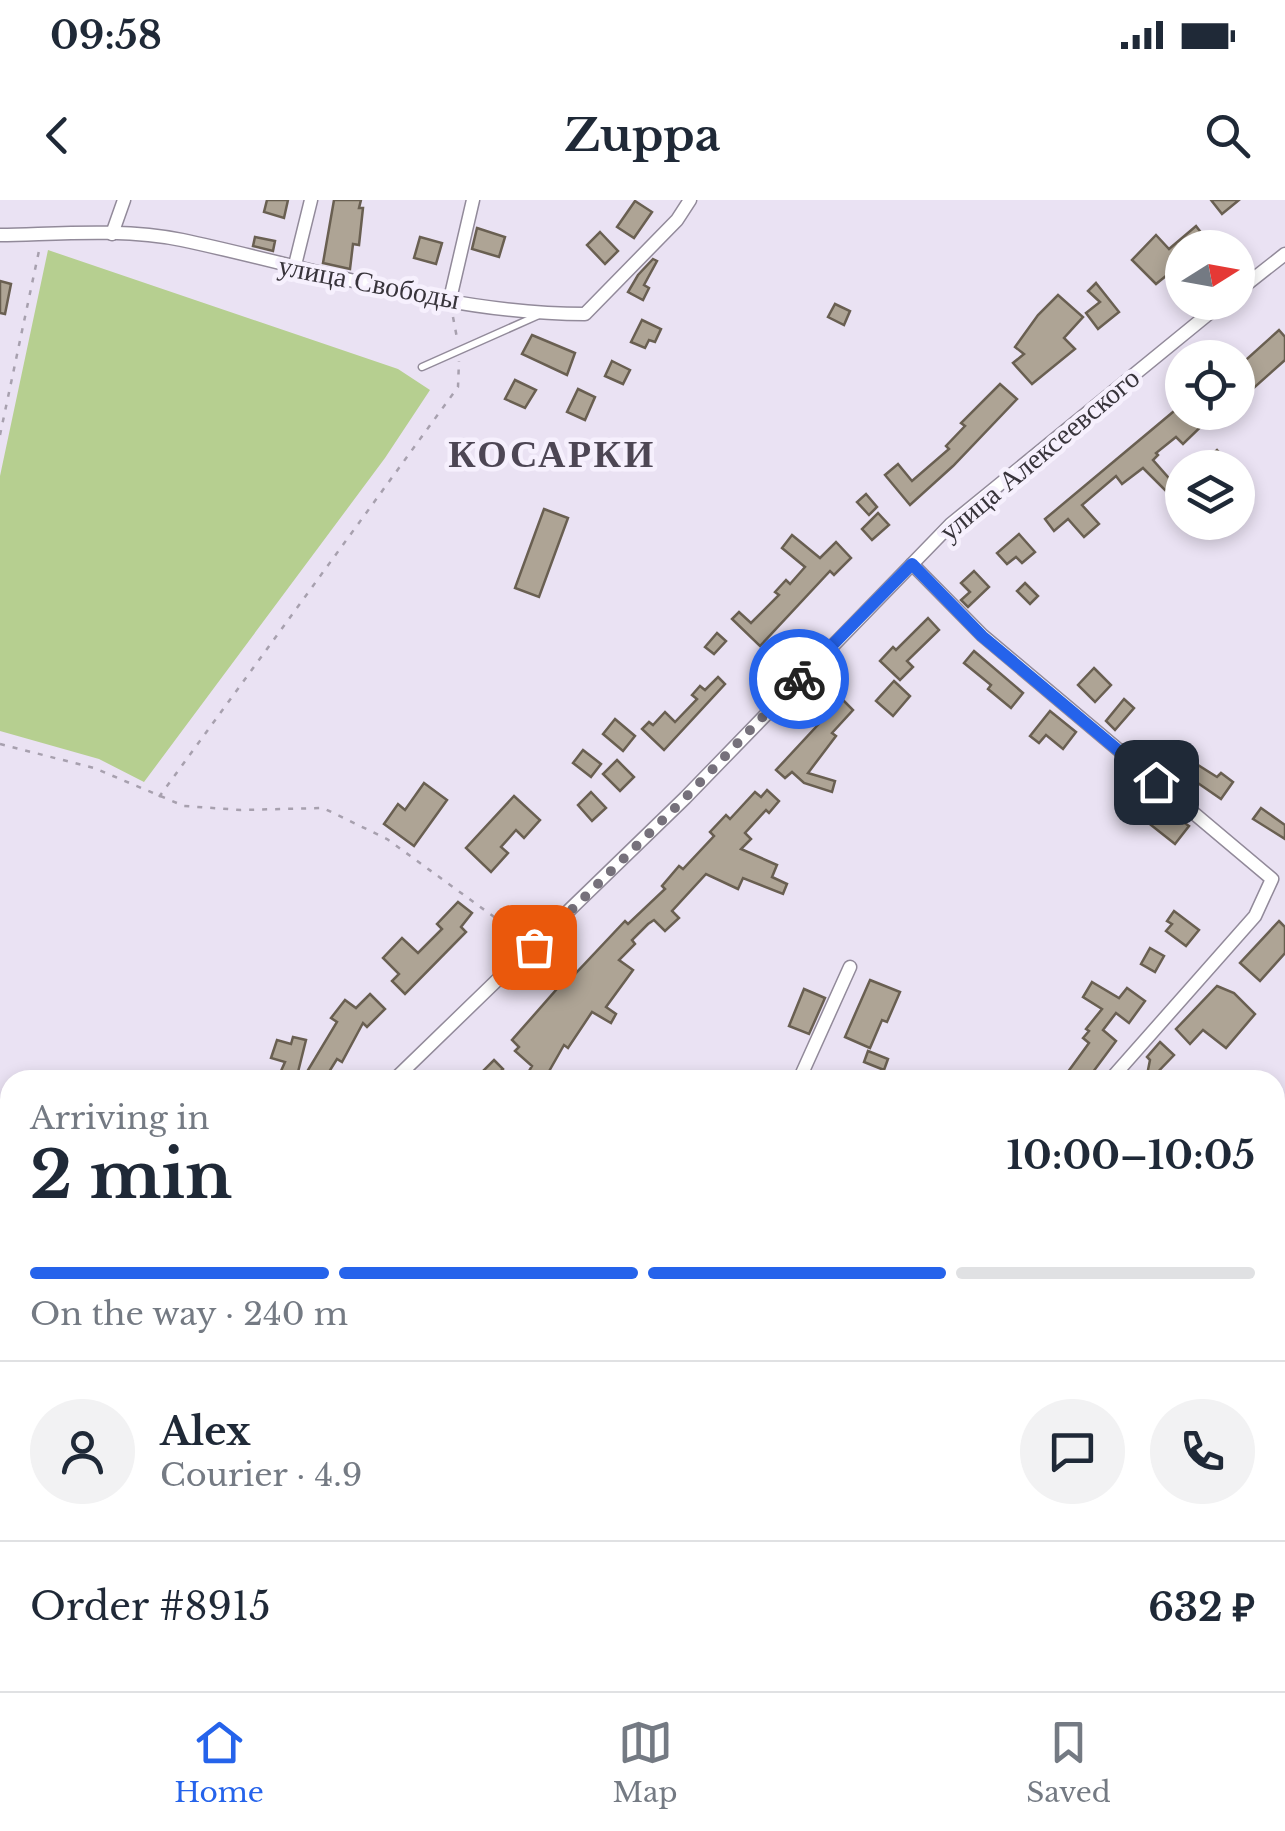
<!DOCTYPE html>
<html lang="en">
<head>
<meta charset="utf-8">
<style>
	:root { --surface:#fff; --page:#f2f2f3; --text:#1f2937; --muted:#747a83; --line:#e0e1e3; --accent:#2563eb }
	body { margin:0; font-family:"Libre Baskerville",serif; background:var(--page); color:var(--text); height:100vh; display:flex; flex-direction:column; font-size:38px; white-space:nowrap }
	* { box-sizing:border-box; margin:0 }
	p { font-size:32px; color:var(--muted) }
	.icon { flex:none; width:55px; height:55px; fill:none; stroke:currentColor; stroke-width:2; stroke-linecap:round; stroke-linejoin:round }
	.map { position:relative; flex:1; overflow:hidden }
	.details { position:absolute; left:0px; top:870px; width:1285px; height:622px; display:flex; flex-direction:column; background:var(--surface); border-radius:30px 30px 0 0; box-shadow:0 5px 15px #0003 }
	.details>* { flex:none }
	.needle { width:65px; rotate:79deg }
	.fabs { position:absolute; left:1165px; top:30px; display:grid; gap:20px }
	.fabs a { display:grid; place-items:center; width:90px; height:90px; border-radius:50%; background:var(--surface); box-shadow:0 5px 15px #0003; font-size:50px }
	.pin { position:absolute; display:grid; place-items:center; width:85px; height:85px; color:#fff; margin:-42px; border-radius:20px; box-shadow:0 5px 15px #0006 }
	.courier { position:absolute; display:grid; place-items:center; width:100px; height:100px; margin:-50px; border:8px solid #2563eb; border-radius:50%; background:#fff; color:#222; box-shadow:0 2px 12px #0007 }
	.summary em { font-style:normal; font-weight:700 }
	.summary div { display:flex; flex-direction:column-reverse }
	.summary { display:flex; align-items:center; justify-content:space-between; height:170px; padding:0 30px }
	h1 { font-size:65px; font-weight:700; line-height:75px }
	.bar { display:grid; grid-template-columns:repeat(4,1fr); gap:15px 10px; align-content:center; height:120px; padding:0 30px }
	.bar i { height:12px; border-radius:8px; background:var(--line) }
	.bar .selected { background:var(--accent) }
	.bar p { grid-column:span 4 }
	.line { display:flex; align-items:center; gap:25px; padding:0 30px; border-top:2px solid var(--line) }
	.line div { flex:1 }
	.round { display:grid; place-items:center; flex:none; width:105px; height:105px; border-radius:52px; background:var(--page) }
	.status { display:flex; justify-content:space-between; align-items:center; height:70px; padding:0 50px; background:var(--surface); direction:ltr }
	.status svg { height:28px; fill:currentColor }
	header { display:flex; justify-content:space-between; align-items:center; height:130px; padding:0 30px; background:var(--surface); font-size:45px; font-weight:700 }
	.tab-bar { display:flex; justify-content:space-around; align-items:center; height:140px; border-top:2px solid var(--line); background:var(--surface); font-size:28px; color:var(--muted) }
	.tab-bar a { display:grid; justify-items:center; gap:5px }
	.tab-bar .selected { color:var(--accent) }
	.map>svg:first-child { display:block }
</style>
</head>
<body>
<div class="status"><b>09:58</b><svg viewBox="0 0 49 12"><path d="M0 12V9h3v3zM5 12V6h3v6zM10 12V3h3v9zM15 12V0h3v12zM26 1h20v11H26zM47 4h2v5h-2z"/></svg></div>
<header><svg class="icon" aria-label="back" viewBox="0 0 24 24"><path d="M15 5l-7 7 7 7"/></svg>Zuppa<svg class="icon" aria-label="search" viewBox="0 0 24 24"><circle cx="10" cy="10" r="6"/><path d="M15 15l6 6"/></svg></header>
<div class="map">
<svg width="1285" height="1491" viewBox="0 0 1285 1491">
	<rect width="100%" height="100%" fill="#eae2f3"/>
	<polygon fill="#b6cf90" points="48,50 398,169 430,190 385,258 144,582 99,559 0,531 0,276"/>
	<g fill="#aea495" stroke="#695f51" stroke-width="2.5">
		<polygon points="267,0 288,0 284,18 264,12"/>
		<polygon points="334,0 361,0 359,8 363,8 359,45 353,44 350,69 323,63"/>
		<polygon points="1211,0 1239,0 1222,14"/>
		<polygon points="635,1 652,12 634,38 617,27"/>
		<polygon points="1196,26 1213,48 1182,48 1182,63 1156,84 1132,60 1156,35 1169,49"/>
		<polygon points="477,28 505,37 499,57 472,49"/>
		<polygon points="600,32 618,51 605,64 587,45"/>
		<polygon points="255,37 275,41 273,51 253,46"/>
		<polygon points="420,37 442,43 436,64 414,58"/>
		<polygon points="653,59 657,61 644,85 649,88 643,100 628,92 638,75"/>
		<polygon points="0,81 11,84 5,114 0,113"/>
		<polygon points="1096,83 1119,112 1098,129 1086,113 1100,102 1088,91"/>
		<polygon points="1058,95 1083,117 1064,138 1075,149 1032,184 1013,163 1024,154 1015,147 1038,115"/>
		<polygon points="835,104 850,111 844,125 828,117"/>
		<polygon points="642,120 661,129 655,142 649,140 645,148 631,142"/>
		<polygon points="1279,130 1285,137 1285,160 1238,202 1238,167"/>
		<polygon points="532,135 575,153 567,175 522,154"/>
		<polygon points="612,161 630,170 623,184 605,176"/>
		<polygon points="515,180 536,190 525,208 505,199"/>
		<polygon points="1000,184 1017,199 953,266 910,305 885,275 898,264 912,281 949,249 946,246 965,226 961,223"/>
		<polygon points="578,189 595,197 585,220 567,212"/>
		<polygon points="1179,207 1182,212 1216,212 1183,244 1176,237 1156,253 1158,255 1153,260 1182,293 1175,300 1143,268 1122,284 1116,276 1082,305 1099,324 1084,337 1068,319 1054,331 1045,319"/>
		<polygon points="1217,250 1225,259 1215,268 1197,268"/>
		<polygon points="866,294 877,307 869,315 857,302"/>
		<polygon points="544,309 568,318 539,397 515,388"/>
		<polygon points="878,313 889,325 872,340 862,329"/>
		<polygon points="1019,334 1035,352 1022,363 1016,357 1007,364 997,353"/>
		<polygon points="792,335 820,358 836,342 851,358 834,375 830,371 760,446 732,419 739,412 751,423 779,395 775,392 786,380 790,384 805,367 782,348"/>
		<polygon points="974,371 989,387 968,407 961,400 970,392 961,383"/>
		<polygon points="1025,383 1038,396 1030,404 1017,391"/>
		<polygon points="928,418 939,430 907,461 913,467 900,480 880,461 893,447 896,450"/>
		<polygon points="717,433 726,441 714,454 705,447"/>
		<polygon points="974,451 1023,493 1011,508 988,489 991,485 964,463"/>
		<polygon points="1094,468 1111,485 1095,502 1078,485"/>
		<polygon points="718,477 725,484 664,550 642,529 649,522 653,525 665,512 675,522 697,499 692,495 700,486 705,490"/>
		<polygon points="894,481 910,496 893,516 876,501"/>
		<polygon points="842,499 853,510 832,533 836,536 808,573 835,581 832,592 804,583 792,572 785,578 776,570"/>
		<polygon points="1124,499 1134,508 1115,530 1106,521"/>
		<polygon points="1050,511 1076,532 1063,549 1046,535 1039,543 1030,536"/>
		<polygon points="615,519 635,536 623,551 603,534"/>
		<polygon points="1171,548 1217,577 1221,573 1233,582 1221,599 1163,559"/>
		<polygon points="583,550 601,564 591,577 573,563"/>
		<polygon points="617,560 634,577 620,591 603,574"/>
		<polygon points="424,583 447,600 414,646 384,624 398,604 405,610"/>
		<polygon points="1133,587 1189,626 1175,644 1127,606 1131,600 1126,596"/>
		<polygon points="767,590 779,601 769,613 766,610 745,633 751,639 741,649 777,665 772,677 787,684 783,694 743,678 738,689 706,674 672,711 679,718 665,731 654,720 648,724 632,740 635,744 619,760 633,770 606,807 616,814 611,823 592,812 568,848 564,845 544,880 529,871 532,866 515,851 519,847 512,840 571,773 574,775 625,721 628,724 665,689 662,686 679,666 683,669 714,636 710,632 726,615 730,619 755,592 761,597"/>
		<polygon points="591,592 606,608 592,621 578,605"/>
		<polygon points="514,596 540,620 524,638 516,630 501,647 508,653 491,672 466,648"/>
		<polygon points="1261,608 1285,625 1285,639 1253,619"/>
		<polygon points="458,702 472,713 461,727 466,732 405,794 392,781 399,774 383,758 402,738 418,753 442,729 437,724"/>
		<polygon points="1174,711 1199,730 1186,746 1166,731 1172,724 1167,721"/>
		<polygon points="1279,721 1285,727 1285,753 1260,781 1240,763"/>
		<polygon points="1150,748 1164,756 1155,772 1141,764"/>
		<polygon points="870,780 900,792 887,822 882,820 870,848 845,837"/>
		<polygon points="1092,782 1119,798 1127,788 1145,801 1129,823 1116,813 1103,830 1116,841 1087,880 1062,880 1089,843 1083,838 1089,831 1086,829 1102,809 1083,797"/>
		<polygon points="1217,786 1234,793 1255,814 1226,848 1203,830 1190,844 1176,829"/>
		<polygon points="804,789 825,798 809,834 789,826"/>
		<polygon points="370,794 385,809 367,827 363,823 342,862 337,859 324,880 302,880 337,822 331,818 345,800 356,808"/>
		<polygon points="293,837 306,840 296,880 277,880 285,862 271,858 277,840 291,844"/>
		<polygon points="1160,842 1174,855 1150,880 1146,880 1150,860 1147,857"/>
		<polygon points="868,851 888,859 884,870 864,862"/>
		<polygon points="494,860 503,869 492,880 474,880"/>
	</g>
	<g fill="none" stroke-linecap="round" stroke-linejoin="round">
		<g stroke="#928a9a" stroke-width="9">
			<polyline id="service" points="422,167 539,115"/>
		</g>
		<g stroke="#928a9a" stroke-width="15">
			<g id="minor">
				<polyline points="112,34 124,0"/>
				<path d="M0 35C59 34 123 28 182 40 315 68 447 114 585 114L677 20 690 0"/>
				<polyline points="294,69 311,0"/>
				<polyline points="1238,91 1285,54"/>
				<polyline points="450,99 473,0"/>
				<polyline points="912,364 982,435 1272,679 1255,716 1110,880"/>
				<polyline points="394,880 685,598 951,324 1223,102"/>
				<polyline points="799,880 850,767"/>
				<polyline points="0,1257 10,1248"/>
				<polyline points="0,1423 10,1426"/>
				<polyline points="218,1482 251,1491"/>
				<polyline points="485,1491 490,1482"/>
				<polyline points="691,1491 694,1482"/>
			</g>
		</g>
		<g stroke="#a7a0ae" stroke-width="2.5" stroke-dasharray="5 8" stroke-linecap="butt">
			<polyline points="453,117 457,138"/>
			<polyline points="0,235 40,46"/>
			<polyline points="0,544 94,568 184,606 241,610 323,608 387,639 523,738"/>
			<polyline points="159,597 458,187 459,161"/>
		</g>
		<use href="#service" stroke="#fff" stroke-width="6"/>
		<use href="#minor" stroke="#fff" stroke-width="12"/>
	</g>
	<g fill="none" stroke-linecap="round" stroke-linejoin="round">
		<polyline stroke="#76717b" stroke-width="10" stroke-dasharray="0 18" points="534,747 685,598 799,479"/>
		<polyline stroke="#2563eb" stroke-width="12" points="799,479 912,364 982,436 1156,582"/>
	</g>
	<g text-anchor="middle" stroke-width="9" stroke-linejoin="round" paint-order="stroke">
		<g font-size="28" fill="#38343b" stroke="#f6f0fd">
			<text transform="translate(369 82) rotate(11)" y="10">улица Свободы</text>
			<text transform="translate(1039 254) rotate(-40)" y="10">улица Алексеевского</text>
		</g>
		<g font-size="38" font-weight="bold" letter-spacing="2.5" fill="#4d4654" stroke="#f6f0fd">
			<text x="552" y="267">КОСАРКИ</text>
		</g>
	</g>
</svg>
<div class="fabs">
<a><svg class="needle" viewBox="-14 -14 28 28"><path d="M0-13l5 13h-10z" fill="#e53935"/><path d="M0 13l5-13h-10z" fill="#747a83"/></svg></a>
<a><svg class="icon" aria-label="locate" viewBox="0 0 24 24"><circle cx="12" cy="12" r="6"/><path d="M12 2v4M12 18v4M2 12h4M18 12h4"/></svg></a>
<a><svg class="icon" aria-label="layers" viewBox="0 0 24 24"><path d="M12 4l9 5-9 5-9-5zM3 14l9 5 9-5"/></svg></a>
</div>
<div class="pin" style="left:534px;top:747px;background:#ea580c"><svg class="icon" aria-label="bag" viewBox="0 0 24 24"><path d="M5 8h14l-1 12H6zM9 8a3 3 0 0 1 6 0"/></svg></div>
<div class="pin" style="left:1156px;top:582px;background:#1f2937"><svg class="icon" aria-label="home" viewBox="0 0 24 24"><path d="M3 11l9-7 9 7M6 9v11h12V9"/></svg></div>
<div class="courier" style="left:799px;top:479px"><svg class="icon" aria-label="bike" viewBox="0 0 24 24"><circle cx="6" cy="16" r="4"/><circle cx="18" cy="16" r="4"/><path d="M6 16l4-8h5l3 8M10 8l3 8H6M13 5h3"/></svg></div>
<section class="details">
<div class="summary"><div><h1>2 min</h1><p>Arriving in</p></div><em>10:00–10:05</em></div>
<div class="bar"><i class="selected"></i><i class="selected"></i><i class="selected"></i><i></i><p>On the way · 240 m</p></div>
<div class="line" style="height:180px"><a class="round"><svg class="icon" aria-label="person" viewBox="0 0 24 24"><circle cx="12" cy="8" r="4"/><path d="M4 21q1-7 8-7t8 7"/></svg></a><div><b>Alex</b><p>Courier · 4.9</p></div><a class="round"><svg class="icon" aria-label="chat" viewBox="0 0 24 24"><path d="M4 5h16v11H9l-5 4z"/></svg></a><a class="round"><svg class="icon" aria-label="phone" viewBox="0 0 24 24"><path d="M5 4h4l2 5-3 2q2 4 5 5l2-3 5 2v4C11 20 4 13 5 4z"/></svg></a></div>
<div class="line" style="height:130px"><div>Order #8915</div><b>632 ₽</b></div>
</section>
</div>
<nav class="tab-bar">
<a class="selected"><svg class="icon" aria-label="home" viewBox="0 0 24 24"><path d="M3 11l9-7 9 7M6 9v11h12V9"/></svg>Home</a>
<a><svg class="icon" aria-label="map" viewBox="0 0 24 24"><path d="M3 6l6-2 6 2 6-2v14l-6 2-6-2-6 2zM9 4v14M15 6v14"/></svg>Map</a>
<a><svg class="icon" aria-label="saved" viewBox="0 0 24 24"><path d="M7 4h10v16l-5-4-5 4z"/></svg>Saved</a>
</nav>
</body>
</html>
